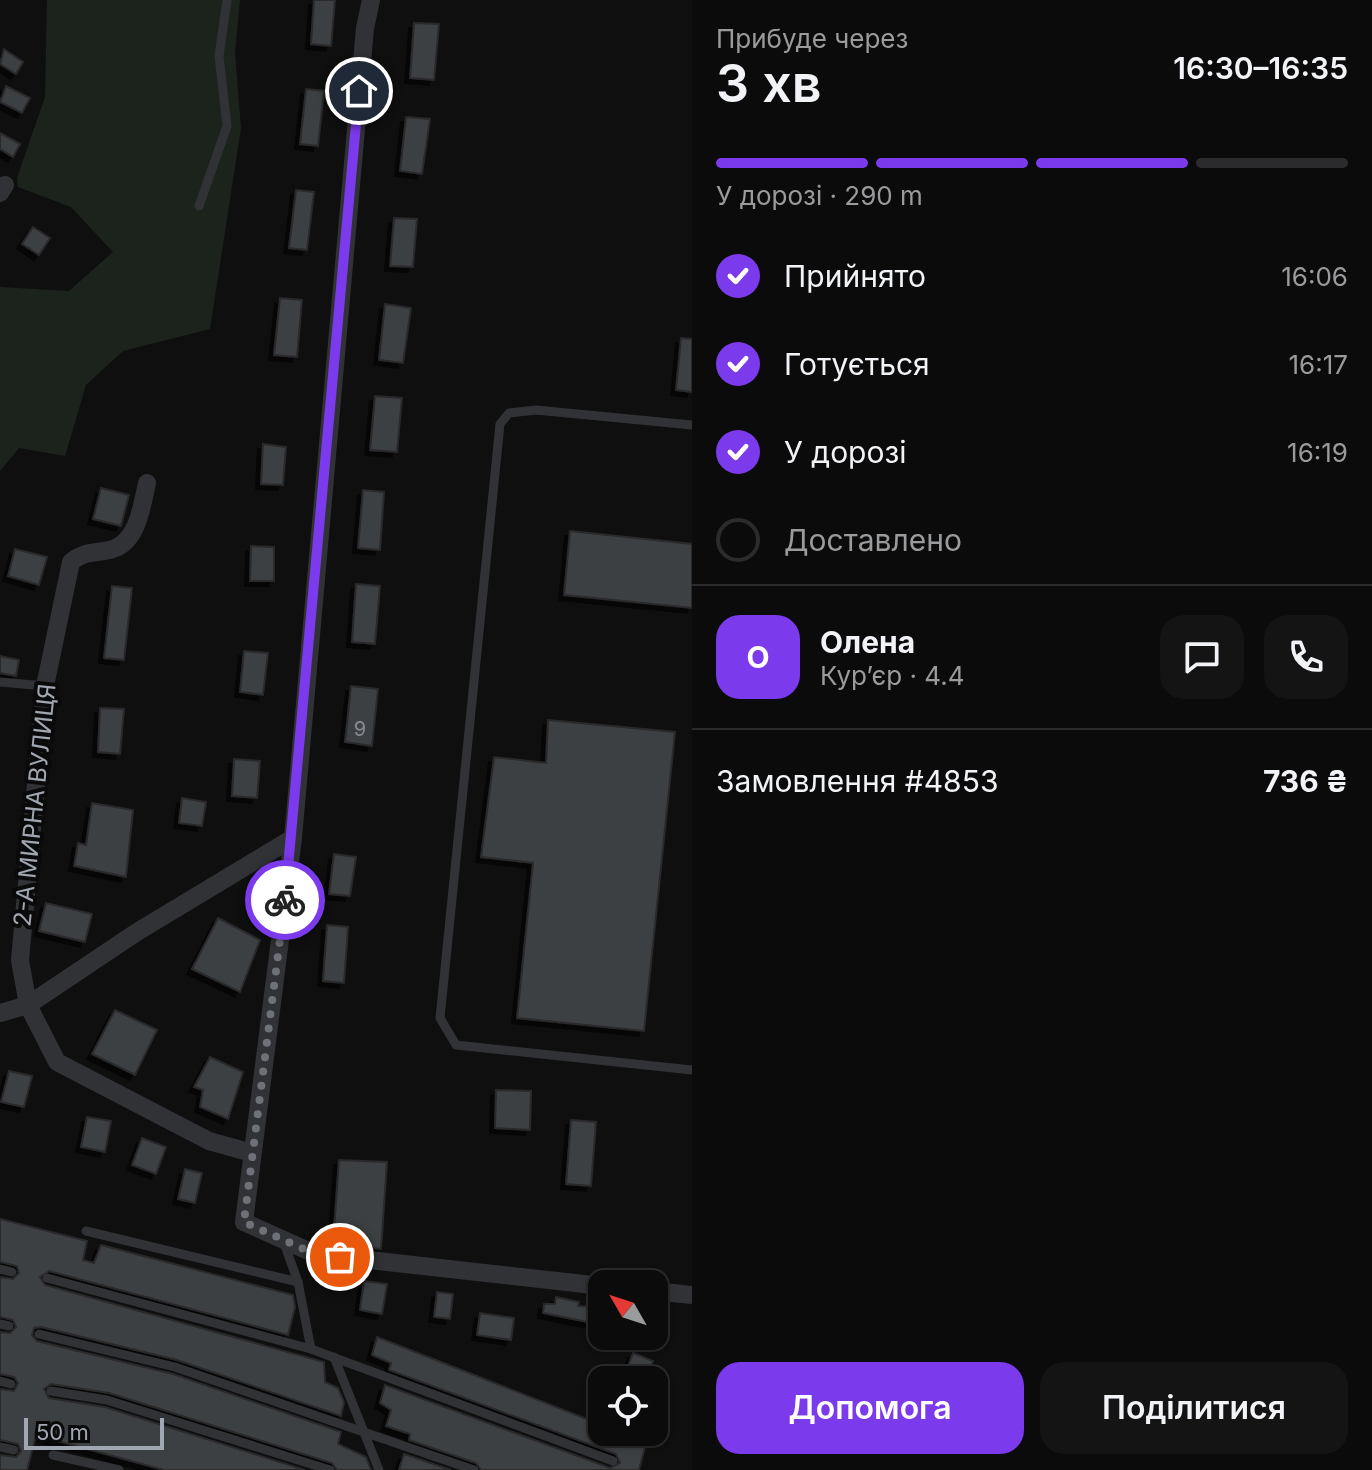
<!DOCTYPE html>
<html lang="uk">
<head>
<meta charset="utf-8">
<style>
	:root { --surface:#0b0b0c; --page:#141415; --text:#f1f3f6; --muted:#9a9b9d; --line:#2b2b2d; --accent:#7c3aed }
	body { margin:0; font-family:Inter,sans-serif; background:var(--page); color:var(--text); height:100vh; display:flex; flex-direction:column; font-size:30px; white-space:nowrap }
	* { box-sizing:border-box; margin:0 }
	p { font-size:26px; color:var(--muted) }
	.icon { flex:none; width:44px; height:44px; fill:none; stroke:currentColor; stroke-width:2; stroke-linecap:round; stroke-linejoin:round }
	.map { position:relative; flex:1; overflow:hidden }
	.sheet { display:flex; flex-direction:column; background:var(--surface); width:680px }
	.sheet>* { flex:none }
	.needle { width:52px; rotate:309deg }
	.fabs { position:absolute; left:588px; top:1270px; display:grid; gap:16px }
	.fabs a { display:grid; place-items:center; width:80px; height:80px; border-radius:16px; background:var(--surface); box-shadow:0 2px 6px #0004,0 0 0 2px var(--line); font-size:40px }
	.scale { position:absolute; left:24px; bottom:20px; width:140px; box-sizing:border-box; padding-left:8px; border:4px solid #a1a7b0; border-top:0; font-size:22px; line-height:28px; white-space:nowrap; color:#a1a7b0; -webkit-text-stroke:6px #0a0a0b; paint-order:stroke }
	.pin { position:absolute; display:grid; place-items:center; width:68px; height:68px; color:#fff; margin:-34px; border:4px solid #fff; border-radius:50%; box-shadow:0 2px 8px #0007 }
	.courier { position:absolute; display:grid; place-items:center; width:80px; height:80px; margin:-40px; border:6px solid #7c3aed; border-radius:50%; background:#fff; color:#222; box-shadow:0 2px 10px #0007 }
	.overview em { font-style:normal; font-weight:600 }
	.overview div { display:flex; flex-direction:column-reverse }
	.overview { display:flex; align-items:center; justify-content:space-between; height:136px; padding:0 24px }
	h1 { font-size:52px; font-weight:600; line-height:60px }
	.bar { display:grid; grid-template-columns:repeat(4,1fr); gap:12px 8px; align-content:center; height:96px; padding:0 24px }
	.bar i { height:10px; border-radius:6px; background:var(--line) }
	.bar .active { background:var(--accent) }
	.bar p { grid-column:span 4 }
	.line { display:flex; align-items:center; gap:20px; padding:0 24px; border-top:2px solid var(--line) }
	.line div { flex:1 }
	.round { display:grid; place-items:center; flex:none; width:84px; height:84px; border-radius:24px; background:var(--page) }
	ol { padding:0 24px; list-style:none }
	li { display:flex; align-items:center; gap:24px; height:88px }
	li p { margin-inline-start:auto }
	li .icon { padding:8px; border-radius:50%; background:var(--accent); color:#fff; stroke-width:4 }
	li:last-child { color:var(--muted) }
	li i { width:44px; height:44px; border:4px solid var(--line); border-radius:50% }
	.button { display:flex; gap:16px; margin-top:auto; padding:16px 24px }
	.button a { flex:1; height:92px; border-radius:24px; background:var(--accent); color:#fff; font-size:32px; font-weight:600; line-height:92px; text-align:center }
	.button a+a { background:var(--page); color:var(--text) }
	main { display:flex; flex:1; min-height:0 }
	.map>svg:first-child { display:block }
</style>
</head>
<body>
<main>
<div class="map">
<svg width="692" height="1470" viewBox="0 0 692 1470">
	<defs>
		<filter id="shadow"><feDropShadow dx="-5" dy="5" stdDeviation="0" flood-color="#0009"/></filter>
	</defs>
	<rect width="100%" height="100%" fill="#0f0f10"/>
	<polygon fill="#1c231c" points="47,0 240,0 235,52 241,128 210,329 123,351 86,385 65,456 19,448 0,471 0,287 69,291 113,252 71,207 18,187 17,178 45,97"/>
	<g fill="#3e3f43" stroke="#29292c" stroke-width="2" filter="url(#shadow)">
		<polygon points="314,0 335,0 331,46 311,44"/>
		<polygon points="414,23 439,24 434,80 410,78"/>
		<polygon points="4,49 23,62 16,74 0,64"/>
		<polygon points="6,86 30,98 22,113 0,102"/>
		<polygon points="306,89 324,91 318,146 300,144"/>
		<polygon points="406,117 430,119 422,174 400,171"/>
		<polygon points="0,133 20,144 13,157 0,149"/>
		<polygon points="296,190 314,192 307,250 289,248"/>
		<polygon points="394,218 417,219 413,267 390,266"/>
		<polygon points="33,227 50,238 39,255 22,244"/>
		<polygon points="280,298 302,300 297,357 274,355"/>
		<polygon points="385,304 411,308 403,363 379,360"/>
		<polygon points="681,338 692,339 692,392 676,390"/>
		<polygon points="375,396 402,398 397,452 370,450"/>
		<polygon points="263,444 286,447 283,485 261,484"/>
		<polygon points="101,488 129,495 121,526 93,519"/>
		<polygon points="363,490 384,492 380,550 358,548"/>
		<polygon points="570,531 692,544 692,608 564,595"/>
		<polygon points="251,546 274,547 274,581 250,581"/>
		<polygon points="15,549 47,557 39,585 8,576"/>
		<polygon points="356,584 380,586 375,644 352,642"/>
		<polygon points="112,586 132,588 124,660 104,658"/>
		<polygon points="244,651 268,653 263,695 240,692"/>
		<polygon points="0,656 19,660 16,676 0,673"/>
		<polygon points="351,686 378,689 372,746 345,742"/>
		<polygon points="100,708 124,709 120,754 98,752"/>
		<polygon points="548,720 675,732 644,1031 517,1018 533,863 481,857 494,757 546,763"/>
		<polygon points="234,759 260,761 257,798 232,796"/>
		<polygon points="182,798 206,802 202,826 179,823"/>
		<polygon points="92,803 133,810 126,877 74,866 78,843 86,845"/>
		<polygon points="334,854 356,857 350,896 329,894"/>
		<polygon points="46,903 92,914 85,942 39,931"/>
		<polygon points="218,918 260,940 240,992 192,969"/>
		<polygon points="327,925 348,927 344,983 323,981"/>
		<polygon points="115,1010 157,1030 135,1075 92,1054"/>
		<polygon points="210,1057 243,1072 228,1119 200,1107 203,1090 194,1087"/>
		<polygon points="9,1071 32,1076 24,1107 1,1102"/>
		<polygon points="496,1090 531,1091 530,1130 495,1128"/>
		<polygon points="87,1117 111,1121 105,1152 81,1147"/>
		<polygon points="571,1120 596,1122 591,1186 566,1184"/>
		<polygon points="142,1138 166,1147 156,1174 132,1165"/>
		<polygon points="339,1160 387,1162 381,1249 333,1244"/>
		<polygon points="185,1169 202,1173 195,1203 178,1199"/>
		<polygon points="0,1219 87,1241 83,1260 94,1263 101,1245 293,1295 295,1307 288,1335 49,1271 40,1277 45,1285 324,1362 325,1382 338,1388 344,1402 341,1416 177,1360 41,1327 34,1328 32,1335 37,1341 173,1374 341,1432 338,1444 366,1457 371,1470 337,1470 332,1463 109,1393 51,1384 44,1389 49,1398 105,1407 305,1470 164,1470 36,1435 27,1470 0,1470 0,1455 16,1457 21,1451 18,1444 0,1440 0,1389 14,1391 18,1383 14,1377 0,1374 0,1332 10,1333 16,1327 13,1320 0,1317 0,1277 13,1279 19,1273 17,1266 0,1262"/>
		<polygon points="364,1281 387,1284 382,1314 360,1310"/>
		<polygon points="437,1292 453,1294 450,1319 434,1317"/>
		<polygon points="556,1297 579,1302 578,1306 602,1307 602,1325 543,1313 544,1304 555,1304"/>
		<polygon points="480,1313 514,1318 511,1340 477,1335"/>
		<polygon points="377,1337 602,1425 602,1432 619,1432 646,1443 639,1470 481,1470 476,1463 409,1440 410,1434 386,1426 391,1410 380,1403 385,1385 610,1468 620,1463 616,1454 389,1370 391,1363 372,1355"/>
		<polygon points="633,1353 653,1361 645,1380 623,1380"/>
		<polygon points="404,1454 451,1470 399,1470"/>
	</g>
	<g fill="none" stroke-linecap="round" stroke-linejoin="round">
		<g stroke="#303235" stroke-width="9">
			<polyline points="199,206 227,126 219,56 227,0"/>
			<polyline points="692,425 536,410 509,413 500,424 440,1018 456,1045 692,1070"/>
			<polyline points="0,682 45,686"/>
			<polyline points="86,1231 298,1282"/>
			<polyline points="284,1243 298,1282 311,1349"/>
			<polyline points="0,1269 12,1272"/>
			<polyline points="47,1278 311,1349 613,1461"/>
			<polyline points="0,1324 9,1326"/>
			<polyline points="39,1334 175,1367 474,1470"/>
			<polyline points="334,1357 379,1470"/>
			<polyline points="0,1381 11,1384"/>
			<polyline points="51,1391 107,1400 330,1470"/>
			<polyline points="0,1447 14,1450"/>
			<polyline points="53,1455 119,1470"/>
		</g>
		<g stroke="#303235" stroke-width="18">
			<polyline points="371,0 365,28 293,838 244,1222 315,1254 602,1286"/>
			<polyline points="0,193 5,185"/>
			<path d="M147 483C142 505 138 541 113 549 96 554 85 550 71 562L45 686 20 960 28 1005 57 1062 209 1141 252 1153"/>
			<polyline points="0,1013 28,1005 137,932 293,838"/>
			<polyline points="654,1291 692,1295"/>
		</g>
	</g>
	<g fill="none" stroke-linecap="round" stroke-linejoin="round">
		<polyline stroke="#6e7278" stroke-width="8" stroke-dasharray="0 14.4" points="285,900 244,1222 315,1254 340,1257"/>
		<polyline stroke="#7c3aed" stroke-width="10" points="285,900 359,91"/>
	</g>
	<g text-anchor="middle" stroke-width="8" stroke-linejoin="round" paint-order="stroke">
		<g font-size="20" fill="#888d95">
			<text x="360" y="736">9</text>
		</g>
		<g font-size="24" fill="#a1a7b0" stroke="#0a0a0b">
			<text transform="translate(35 805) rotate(-84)" y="8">2-А МИРНА ВУЛИЦЯ</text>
		</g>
	</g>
</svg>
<div class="fabs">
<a><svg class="needle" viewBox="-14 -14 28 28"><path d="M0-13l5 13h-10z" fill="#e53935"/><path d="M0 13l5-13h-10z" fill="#9a9b9d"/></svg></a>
<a><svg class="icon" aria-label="locate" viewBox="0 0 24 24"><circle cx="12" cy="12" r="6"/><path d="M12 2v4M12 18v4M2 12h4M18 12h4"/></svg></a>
</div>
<div class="scale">50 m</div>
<div class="pin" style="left:340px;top:1257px;background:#ea580c"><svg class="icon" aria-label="bag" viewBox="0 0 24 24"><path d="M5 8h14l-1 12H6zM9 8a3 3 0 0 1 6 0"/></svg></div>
<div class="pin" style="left:359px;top:91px;background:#1f2937"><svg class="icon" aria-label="home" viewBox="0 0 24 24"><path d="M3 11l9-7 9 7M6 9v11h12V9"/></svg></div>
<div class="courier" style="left:285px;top:900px"><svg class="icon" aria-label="bike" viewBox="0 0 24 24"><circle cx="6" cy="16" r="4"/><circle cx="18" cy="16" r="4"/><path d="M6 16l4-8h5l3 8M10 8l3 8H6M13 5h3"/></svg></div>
</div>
<section class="sheet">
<div class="overview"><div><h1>3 хв</h1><p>Прибуде через</p></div><em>16:30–16:35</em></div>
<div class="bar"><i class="active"></i><i class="active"></i><i class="active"></i><i></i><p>У дорозі · 290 m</p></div>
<ol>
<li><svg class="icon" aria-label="check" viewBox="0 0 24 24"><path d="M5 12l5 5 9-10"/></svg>Прийнято<p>16:06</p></li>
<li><svg class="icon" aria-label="check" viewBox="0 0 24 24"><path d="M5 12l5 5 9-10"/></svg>Готується<p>16:17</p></li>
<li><svg class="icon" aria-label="check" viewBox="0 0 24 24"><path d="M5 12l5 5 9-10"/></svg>У дорозі<p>16:19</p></li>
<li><i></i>Доставлено</li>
</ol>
<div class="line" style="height:144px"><b class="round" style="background:var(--accent);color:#fff">О</b><div><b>Олена</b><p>Кур’єр · 4.4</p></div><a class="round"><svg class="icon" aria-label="chat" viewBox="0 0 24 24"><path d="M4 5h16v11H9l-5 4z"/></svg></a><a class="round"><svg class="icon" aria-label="phone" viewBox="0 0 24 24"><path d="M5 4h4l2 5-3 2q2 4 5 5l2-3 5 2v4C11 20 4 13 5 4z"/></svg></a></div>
<div class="line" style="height:104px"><div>Замовлення #4853</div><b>736 ₴</b></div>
<div class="button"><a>Допомога</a><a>Поділитися</a></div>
</section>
</main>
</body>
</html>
